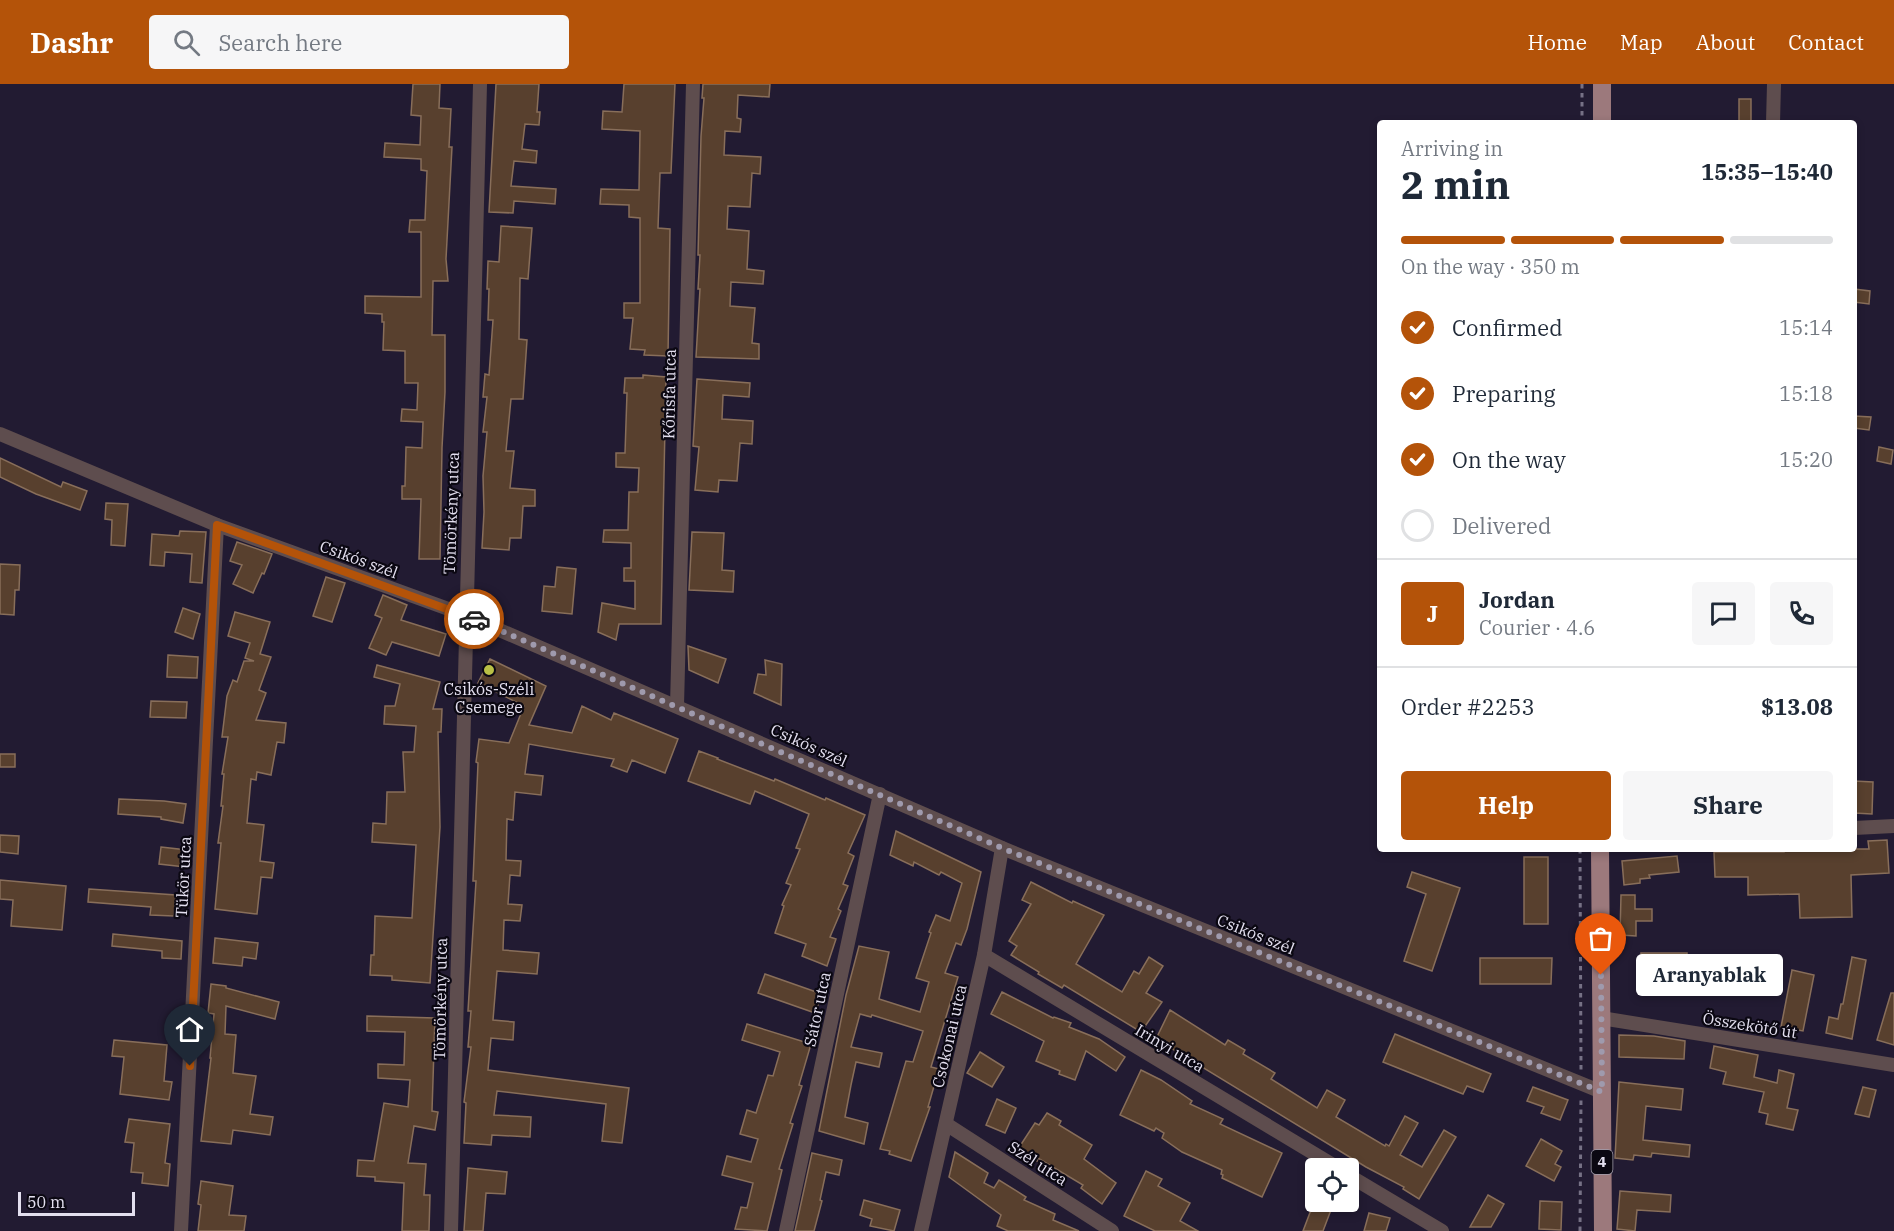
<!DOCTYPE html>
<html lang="en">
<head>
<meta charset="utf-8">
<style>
	:root { --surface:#fff; --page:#f6f6f7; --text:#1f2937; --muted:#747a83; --line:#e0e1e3; --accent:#b45309 }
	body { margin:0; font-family:"IBM Plex Serif",serif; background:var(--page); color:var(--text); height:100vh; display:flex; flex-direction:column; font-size:22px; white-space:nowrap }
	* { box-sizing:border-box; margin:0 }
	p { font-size:20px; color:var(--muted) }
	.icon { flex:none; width:33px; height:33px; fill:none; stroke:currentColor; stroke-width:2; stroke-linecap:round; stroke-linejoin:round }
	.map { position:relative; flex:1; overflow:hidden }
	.panel { position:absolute; left:1377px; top:36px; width:480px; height:732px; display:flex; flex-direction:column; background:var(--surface); border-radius:6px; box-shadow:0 3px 9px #0003 }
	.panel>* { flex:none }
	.tools { position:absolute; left:1305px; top:1074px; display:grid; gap:12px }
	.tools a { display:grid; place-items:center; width:54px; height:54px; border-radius:6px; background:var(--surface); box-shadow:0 3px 9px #0003; font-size:30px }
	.scale { position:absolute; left:18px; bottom:15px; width:117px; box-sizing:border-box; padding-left:6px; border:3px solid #e3dfef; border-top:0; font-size:16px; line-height:21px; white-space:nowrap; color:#e3dfef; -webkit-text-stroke:4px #0b0812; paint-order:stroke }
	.pin { position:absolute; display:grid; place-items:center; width:51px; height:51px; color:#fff; margin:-62px -26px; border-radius:50% 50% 50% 0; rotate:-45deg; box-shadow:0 0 6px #0007 }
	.pin .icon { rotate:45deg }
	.courier { position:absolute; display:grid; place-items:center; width:60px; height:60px; margin:-30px; border:4px solid #b45309; border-radius:50%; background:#fff; color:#222; box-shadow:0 2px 8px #0007 }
	.bubble { position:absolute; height:42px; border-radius:6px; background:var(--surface); box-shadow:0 3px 9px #0003; font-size:20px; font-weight:800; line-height:42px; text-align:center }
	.overview em { font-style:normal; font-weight:800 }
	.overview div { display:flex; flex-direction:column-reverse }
	.overview { display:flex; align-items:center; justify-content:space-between; height:102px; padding:0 24px }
	h1 { font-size:39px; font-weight:800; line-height:45px }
	.bar { display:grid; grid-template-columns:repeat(4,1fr); gap:9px 6px; align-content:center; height:72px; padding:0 24px }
	.bar i { height:8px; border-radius:4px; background:var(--line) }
	.bar .active { background:var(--accent) }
	.bar p { grid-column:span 4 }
	.line { display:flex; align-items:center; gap:15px; padding:0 24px; border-top:2px solid var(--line) }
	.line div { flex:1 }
	.round { display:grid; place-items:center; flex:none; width:63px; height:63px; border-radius:6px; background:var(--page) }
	ol { padding:0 24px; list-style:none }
	li { display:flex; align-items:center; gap:18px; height:66px }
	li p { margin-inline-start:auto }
	li .icon { padding:6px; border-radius:50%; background:var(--accent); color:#fff; stroke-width:4 }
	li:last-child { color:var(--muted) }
	li i { width:33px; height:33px; border:3px solid var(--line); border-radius:50% }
	.action { display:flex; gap:12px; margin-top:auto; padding:12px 24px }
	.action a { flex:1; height:69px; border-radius:6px; background:var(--accent); color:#fff; font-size:24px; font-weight:800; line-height:69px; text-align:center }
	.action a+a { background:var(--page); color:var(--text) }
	header { display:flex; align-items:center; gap:36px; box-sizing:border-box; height:84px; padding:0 30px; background:var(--accent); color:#fff }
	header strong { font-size:28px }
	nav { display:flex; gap:33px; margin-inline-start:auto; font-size:21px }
	.search { width:420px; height:54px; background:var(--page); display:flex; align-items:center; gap:15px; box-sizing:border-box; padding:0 21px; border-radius:6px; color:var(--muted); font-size:22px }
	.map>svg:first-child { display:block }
</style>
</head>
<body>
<header>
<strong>Dashr</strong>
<div class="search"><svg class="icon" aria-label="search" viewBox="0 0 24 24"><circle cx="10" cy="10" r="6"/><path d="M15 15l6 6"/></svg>Search here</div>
<nav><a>Home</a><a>Map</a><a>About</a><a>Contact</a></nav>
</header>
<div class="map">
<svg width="1894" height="1147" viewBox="0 0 1894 1147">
	<rect width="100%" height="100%" fill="#221b32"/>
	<g fill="#58402e" stroke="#886e5a" stroke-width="1.5">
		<polygon points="413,0 440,0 439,24 451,25 449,63 452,63 446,175 448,197 433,197 432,251 445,251 445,308 442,364 440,475 419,475 421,415 402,415 402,402 405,402 406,363 422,364 423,338 401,337 402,325 417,326 418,299 405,299 405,267 383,266 384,238 382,238 382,230 365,229 365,212 421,213 421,148 409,148 410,136 425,136 427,87 421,86 421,75 384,73 385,59 420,61 421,32 411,31"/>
		<polygon points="496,0 539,0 537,28 540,28 539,41 525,40 522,65 537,67 536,79 514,77 511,102 556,105 555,120 514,117 513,129 489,128"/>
		<polygon points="624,0 675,0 671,89 660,89 658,144 670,145 668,272 644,271 645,266 630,265 633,234 624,234 624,219 640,219 640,134 629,133 629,121 600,120 601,105 639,106 640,47 602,45 603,27 622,28"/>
		<polygon points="703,0 770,0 769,13 738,11 737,34 741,35 740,48 725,47 724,71 761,73 760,90 752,89 750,123 728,122 727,145 749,147 747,185 764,187 763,200 731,198 730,222 755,224 752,259 759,260 759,275 696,273 700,205 698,205 700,171 698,171 701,52 704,14 702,14"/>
		<rect x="1739" y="15" width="12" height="24"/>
		<polygon points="501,142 532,144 528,195 520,194 519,255 527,256 523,315 511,315 506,367 514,367 510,404 535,406 535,422 523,422 521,454 510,454 509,466 482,464 484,428 483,392 487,348 483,348 487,313 483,313 485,290 489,291 493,236 488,236 489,205 487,205 488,177 499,178"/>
		<polygon points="1854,205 1870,207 1869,220 1854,218"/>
		<polygon points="643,291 666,293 661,540 619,540 616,556 598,548 602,519 635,525 635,497 624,497 624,484 631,484 631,459 603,458 604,446 628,446 629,408 638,408 639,384 616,383 616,369 625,369 627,309 624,309 625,294 643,294"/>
		<polygon points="697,295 750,299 749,313 723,311 722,335 753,337 752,360 740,359 737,397 719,396 718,408 695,406 699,363 693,362"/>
		<polygon points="1854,332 1871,333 1869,346 1854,344"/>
		<polygon points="1879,363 1893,366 1891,380 1877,377"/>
		<polygon points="0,374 61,403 63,398 87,407 80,426 36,410 0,393"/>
		<polygon points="106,419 128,420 125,462 111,461 112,436 105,435"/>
		<polygon points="180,447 206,448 202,499 190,498 192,470 165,468 164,482 150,481 152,450 179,452"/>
		<polygon points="692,448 724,449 722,486 734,487 733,508 689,506"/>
		<polygon points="237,458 272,470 264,490 262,489 253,509 233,500 242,481 230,477"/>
		<polygon points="0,480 20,481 19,506 15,506 14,531 0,530"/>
		<polygon points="557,483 576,485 572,530 542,527 544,502 555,503"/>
		<polygon points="326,493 345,499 332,538 313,532"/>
		<polygon points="383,511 407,521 401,536 446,550 439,572 392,558 386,571 369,564 382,534 375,531"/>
		<polygon points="183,524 200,530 193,555 175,548"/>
		<polygon points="235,528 270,538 260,570 271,573 259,606 266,609 256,636 286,639 284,659 277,658 271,691 257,688 256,696 251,695 247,739 264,741 260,777 274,779 272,794 261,793 257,830 215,825 221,759 218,759 223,722 221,722 224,690 222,690 228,653 222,653 227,612 233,596 237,598 244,577 254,577 245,574 250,559 228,552"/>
		<polygon points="688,562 726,575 718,599 689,586"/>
		<polygon points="168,571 198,573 197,594 167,593"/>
		<polygon points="490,575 546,602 529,641 572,649 582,622 611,636 614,629 678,655 665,689 632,676 627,688 611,682 614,675 529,660 525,690 543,692 541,711 515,708 513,736 507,735 506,776 521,777 520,792 510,791 508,820 522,821 520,837 504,836 503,866 539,869 537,890 497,887 493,936 514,938 513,956 491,954 488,986 629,1004 622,1059 602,1057 606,1020 497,1007 494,1031 531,1033 530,1053 492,1051 491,1061 464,1059 466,1019 464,1018 471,963 468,963 471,927 468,927 476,797 473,797 478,679 476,678 479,655 509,659 524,622 478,599"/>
		<polygon points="765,576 782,580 781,621 754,609 758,590 766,591"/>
		<polygon points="377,581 440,598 433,625 442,625 441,648 438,648 440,743 430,899 392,896 392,892 370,891 371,871 374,871 375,832 412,834 416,761 372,758 373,739 386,740 387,708 405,708 403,668 414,668 416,642 384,640 385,622 395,622 400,600 374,593"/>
		<polygon points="151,617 187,618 186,634 150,633"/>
		<polygon points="699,667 718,674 717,675 774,697 775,695 825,716 826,714 865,731 848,769 854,772 843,800 848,802 838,825 841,827 830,853 836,855 827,882 802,872 806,860 775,849 784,822 782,821 791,801 786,799 800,765 796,764 809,730 755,707 750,720 688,697"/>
		<rect x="0" y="670" width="15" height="13"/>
		<polygon points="1854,697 1873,698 1872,730 1854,729"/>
		<polygon points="119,715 164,717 186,720 183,739 161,735 161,733 118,730"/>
		<polygon points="896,747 981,788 967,845 961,861 956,859 945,889 958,893 931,983 939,985 928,1023 930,1023 911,1077 889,1070 890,1067 880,1065 906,977 913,978 923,947 872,931 871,933 860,930 851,963 882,969 879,983 856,978 851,1001 845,1033 868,1039 864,1060 819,1047 846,911 859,862 889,868 879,915 920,928 929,898 916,894 931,849 929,848 936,831 950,837 962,799 941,788 939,791 914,778 913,782 890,771"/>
		<polygon points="0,751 19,752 18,770 0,768"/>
		<polygon points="1887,756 1889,789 1851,791 1852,833 1800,834 1799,810 1748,811 1748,793 1715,793 1714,768 1784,768 1784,765 1869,765 1868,757"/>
		<polygon points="161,763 187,766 185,783 159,780"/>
		<polygon points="1677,772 1679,788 1649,791 1650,794 1640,795 1640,799 1624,801 1622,777"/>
		<rect x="1524" y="773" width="24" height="67"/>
		<polygon points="1412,788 1460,804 1432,887 1404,877 1426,810 1407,803"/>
		<polygon points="0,796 66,802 62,846 11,842 13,816 0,815"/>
		<polygon points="1031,798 1072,819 1073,817 1104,831 1076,880 1122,908 1134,887 1139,890 1149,873 1163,882 1146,909 1162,918 1141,948 1064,901 1062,904 1038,890 1039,888 1011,871 1017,862 1009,857 1031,820 1022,816"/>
		<polygon points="89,805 176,811 174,832 150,831 151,823 88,818"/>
		<polygon points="1621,811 1635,811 1635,825 1652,825 1652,837 1636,837 1636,852 1620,851"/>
		<polygon points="113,850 182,857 181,875 162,874 162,867 112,862"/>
		<polygon points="215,854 258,859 256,875 243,873 242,882 213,879"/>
		<polygon points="1641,869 1687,869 1687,882 1663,882 1663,895 1641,895"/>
		<polygon points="1852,873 1866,876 1852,955 1826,949 1829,933 1838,935 1841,920 1843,920"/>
		<polygon points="1480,874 1552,874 1551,900 1480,900"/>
		<polygon points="1792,886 1814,891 1803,947 1781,943"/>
		<polygon points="765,890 822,910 815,929 758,909"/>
		<polygon points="211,900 226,902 226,904 279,918 275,935 226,922 225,950 236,951 233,989 256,992 250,1030 273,1033 270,1051 233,1046 231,1060 201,1057 211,974 210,974 214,930 208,929"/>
		<polygon points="1002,908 1053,934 1054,933 1071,939 1069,943 1099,955 1125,973 1116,987 1086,967 1075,996 1059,990 1060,987 1036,977 1044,957 991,930"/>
		<polygon points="1891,909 1894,909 1894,961 1877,956"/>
		<polygon points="1170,926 1225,961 1228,956 1245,966 1243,970 1275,989 1271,995 1317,1024 1327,1006 1345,1016 1336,1033 1385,1062 1386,1060 1389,1062 1405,1032 1418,1039 1400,1071 1422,1083 1444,1046 1456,1053 1419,1115 1403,1105 1404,1103 1366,1083 1156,955"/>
		<polygon points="367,932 435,934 432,1027 438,1028 435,1046 414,1042 408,1079 426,1080 424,1111 430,1111 429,1147 402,1147 404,1099 375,1097 375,1093 357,1092 358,1076 374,1077 384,1019 408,1023 410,996 378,994 378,980 404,981 405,948 367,947"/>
		<polygon points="747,940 811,960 799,1001 802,1002 790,1039 793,1040 779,1085 782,1086 767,1147 735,1145 741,1123 747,1124 753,1099 722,1091 727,1072 751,1078 758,1055 740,1050 747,1026 756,1029 768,991 773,992 780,968 742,956"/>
		<polygon points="1395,950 1491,990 1483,1008 1467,1002 1463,1010 1383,978"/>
		<polygon points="1619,951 1654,952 1685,957 1684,975 1619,973"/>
		<polygon points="114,956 167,961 164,997 172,998 169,1016 120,1010 124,973 112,972"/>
		<polygon points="1714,962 1758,971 1754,993 1777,999 1779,986 1794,990 1787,1024 1798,1026 1793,1046 1766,1040 1768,1030 1759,1028 1764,1008 1723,1000 1726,988 1710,984"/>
		<polygon points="980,968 1004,983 992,1003 967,989"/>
		<polygon points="1141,986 1161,996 1192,1017 1190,1020 1223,1035 1220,1040 1282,1069 1262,1113 1222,1094 1223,1091 1221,1090 1222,1086 1182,1068 1162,1054 1164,1049 1156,1044 1154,1047 1120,1031"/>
		<polygon points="1619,998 1683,1005 1681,1026 1646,1022 1643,1056 1690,1061 1689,1073 1652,1069 1651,1073 1634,1071 1633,1076 1615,1074"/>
		<polygon points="1533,1003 1568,1016 1560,1036 1541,1029 1544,1023 1527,1017"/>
		<polygon points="1863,1003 1876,1006 1869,1033 1855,1030"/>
		<polygon points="997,1015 1016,1024 1005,1049 986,1041"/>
		<polygon points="1047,1029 1061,1037 1059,1041 1092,1061 1084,1075 1116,1099 1102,1120 1081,1104 1083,1101 1038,1074 1037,1077 1018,1065 1035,1039 1039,1041"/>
		<polygon points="129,1035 170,1040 165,1079 170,1080 168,1102 142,1099 143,1089 131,1088 134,1059 125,1058"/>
		<polygon points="1541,1055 1562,1067 1555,1080 1561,1083 1554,1097 1526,1082"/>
		<polygon points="955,1068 988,1089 984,1099 994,1104 999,1096 1026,1113 1024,1116 1055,1130 1053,1136 1079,1147 1008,1147 997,1142 1001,1131 949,1093"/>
		<polygon points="812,1069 842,1076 839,1091 826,1088 820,1116 822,1117 814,1147 795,1147"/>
		<polygon points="468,1084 507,1088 505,1110 486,1109 483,1147 464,1147"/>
		<polygon points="1146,1087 1162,1095 1158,1102 1190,1119 1180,1137 1198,1147 1155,1147 1124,1132"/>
		<polygon points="201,1097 233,1102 229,1131 246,1132 244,1147 198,1147 201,1121 198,1120"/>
		<polygon points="1620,1107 1671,1111 1670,1128 1637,1126 1635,1147 1617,1145"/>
		<polygon points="1488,1111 1504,1120 1491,1143 1470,1143"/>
		<polygon points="864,1116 900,1126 894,1147 870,1142 872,1135 860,1131"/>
		<polygon points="1540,1117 1562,1118 1561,1146 1539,1145"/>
		<polygon points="1314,1118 1334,1118 1323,1147 1303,1147"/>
		<polygon points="1369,1129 1390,1134 1386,1147 1364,1147"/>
	</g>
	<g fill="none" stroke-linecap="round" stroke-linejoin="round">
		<g stroke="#767185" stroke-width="3" stroke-dasharray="4.5 4.5" stroke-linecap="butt">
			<polyline points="1582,0 1582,39"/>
			<polyline points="1580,765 1581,986"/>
			<polyline points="1580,1147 1581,1014"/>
		</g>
		<g stroke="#5e4d4e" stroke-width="14">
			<polyline points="1773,39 1774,0"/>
			<polyline points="0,350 217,441 465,531 1002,764 1602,1008"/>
			<polyline points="677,622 693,0"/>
			<polyline points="1854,744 1894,742"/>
			<polyline points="984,871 1338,1084"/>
			<polyline points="1601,934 1894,981"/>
			<polyline points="946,1040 1112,1147"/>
			<polyline points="1348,1091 1442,1147"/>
			<polyline points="181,1147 217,441"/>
			<polyline points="451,1147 480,0"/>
			<polyline points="786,1147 880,710"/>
			<polyline points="921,1147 984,871 1002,764"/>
		</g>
		<g stroke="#9c797c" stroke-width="18">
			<polyline points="1602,39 1602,0"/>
			<polyline points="1600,765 1603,1147"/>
		</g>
	</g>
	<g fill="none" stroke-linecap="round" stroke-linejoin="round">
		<polyline stroke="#9f9aad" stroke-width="6" stroke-dasharray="0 10.8" points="474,535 1002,764 1602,1008 1601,891"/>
		<polyline stroke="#b45309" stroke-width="8" points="190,982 217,441 474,535"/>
	</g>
	<circle fill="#b9c046" stroke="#0b0812" stroke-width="2" cx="489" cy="586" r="6"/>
	<g text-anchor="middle" stroke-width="4.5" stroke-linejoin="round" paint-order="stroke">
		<rect fill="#0b0812" stroke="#a29ead" stroke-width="1.5" x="1591.5" y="1066" width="21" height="24" rx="4.5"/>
		<g font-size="15" font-weight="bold" fill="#e3dfef">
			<text x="1602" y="1083">4</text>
		</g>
		<g font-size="16" fill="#e3dfef" stroke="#0b0812">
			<text transform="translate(669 310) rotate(-89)" y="6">Kőrisfa utca</text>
			<text transform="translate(451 429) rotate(-88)" y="6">Tömörkény utca</text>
			<text transform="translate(359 475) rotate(20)" y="6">Csikós szél</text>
			<text transform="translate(809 661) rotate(24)" y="6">Csikós szél</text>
			<text transform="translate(183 793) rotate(-87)" y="6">Tükör utca</text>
			<text transform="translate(1256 850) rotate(22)" y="6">Csikós szél</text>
			<text transform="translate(440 915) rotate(-89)" y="6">Tömörkény utca</text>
			<text transform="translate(817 925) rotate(-78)" y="6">Sátor utca</text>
			<text transform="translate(1750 941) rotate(9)" y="6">Összekötő út</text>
			<text transform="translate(949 952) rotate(-77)" y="6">Csokonai utca</text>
			<text transform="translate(1170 964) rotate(31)" y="6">Irinyi utca</text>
			<text transform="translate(1038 1079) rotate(33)" y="6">Szél utca</text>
		</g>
		<g font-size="16" fill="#e3dfef" stroke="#0b0812">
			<text x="489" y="611">Csikós-Széli<tspan x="489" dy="18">Csemege</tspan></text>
		</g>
	</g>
</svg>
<div class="tools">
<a><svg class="icon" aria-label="locate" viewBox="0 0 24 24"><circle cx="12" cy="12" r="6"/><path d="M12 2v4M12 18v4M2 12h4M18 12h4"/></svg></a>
</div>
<div class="scale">50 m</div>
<div class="pin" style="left:1601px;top:891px;background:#ea580c"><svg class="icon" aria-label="bag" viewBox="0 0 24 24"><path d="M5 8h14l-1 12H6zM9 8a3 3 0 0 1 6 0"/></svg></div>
<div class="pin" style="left:190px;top:982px;background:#1f2937"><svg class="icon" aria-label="home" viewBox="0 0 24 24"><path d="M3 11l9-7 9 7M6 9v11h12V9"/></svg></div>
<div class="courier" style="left:474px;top:535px"><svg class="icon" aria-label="car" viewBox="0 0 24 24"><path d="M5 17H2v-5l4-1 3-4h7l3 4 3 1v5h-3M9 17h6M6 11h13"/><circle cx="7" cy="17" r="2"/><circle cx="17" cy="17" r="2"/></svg></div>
<div class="bubble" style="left:1636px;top:870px;width:147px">Aranyablak</div>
<section class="panel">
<div class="overview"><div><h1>2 min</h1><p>Arriving in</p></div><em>15:35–15:40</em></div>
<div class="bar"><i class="active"></i><i class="active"></i><i class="active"></i><i></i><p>On the way · 350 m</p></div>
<ol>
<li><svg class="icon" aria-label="check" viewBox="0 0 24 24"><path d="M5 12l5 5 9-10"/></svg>Confirmed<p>15:14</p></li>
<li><svg class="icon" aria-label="check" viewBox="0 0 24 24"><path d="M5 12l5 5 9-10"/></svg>Preparing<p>15:18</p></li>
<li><svg class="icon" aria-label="check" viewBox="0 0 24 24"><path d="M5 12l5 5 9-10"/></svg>On the way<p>15:20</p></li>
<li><i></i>Delivered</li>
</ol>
<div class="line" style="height:108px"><b class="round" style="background:var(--accent);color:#fff">J</b><div><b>Jordan</b><p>Courier · 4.6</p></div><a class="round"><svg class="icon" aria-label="chat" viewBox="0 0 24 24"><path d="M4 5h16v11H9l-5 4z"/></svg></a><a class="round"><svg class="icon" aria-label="phone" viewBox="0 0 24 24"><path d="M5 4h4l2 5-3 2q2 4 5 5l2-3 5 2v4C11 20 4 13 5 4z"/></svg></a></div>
<div class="line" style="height:78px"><div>Order #2253</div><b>$13.08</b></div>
<div class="action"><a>Help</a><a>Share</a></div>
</section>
</div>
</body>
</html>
